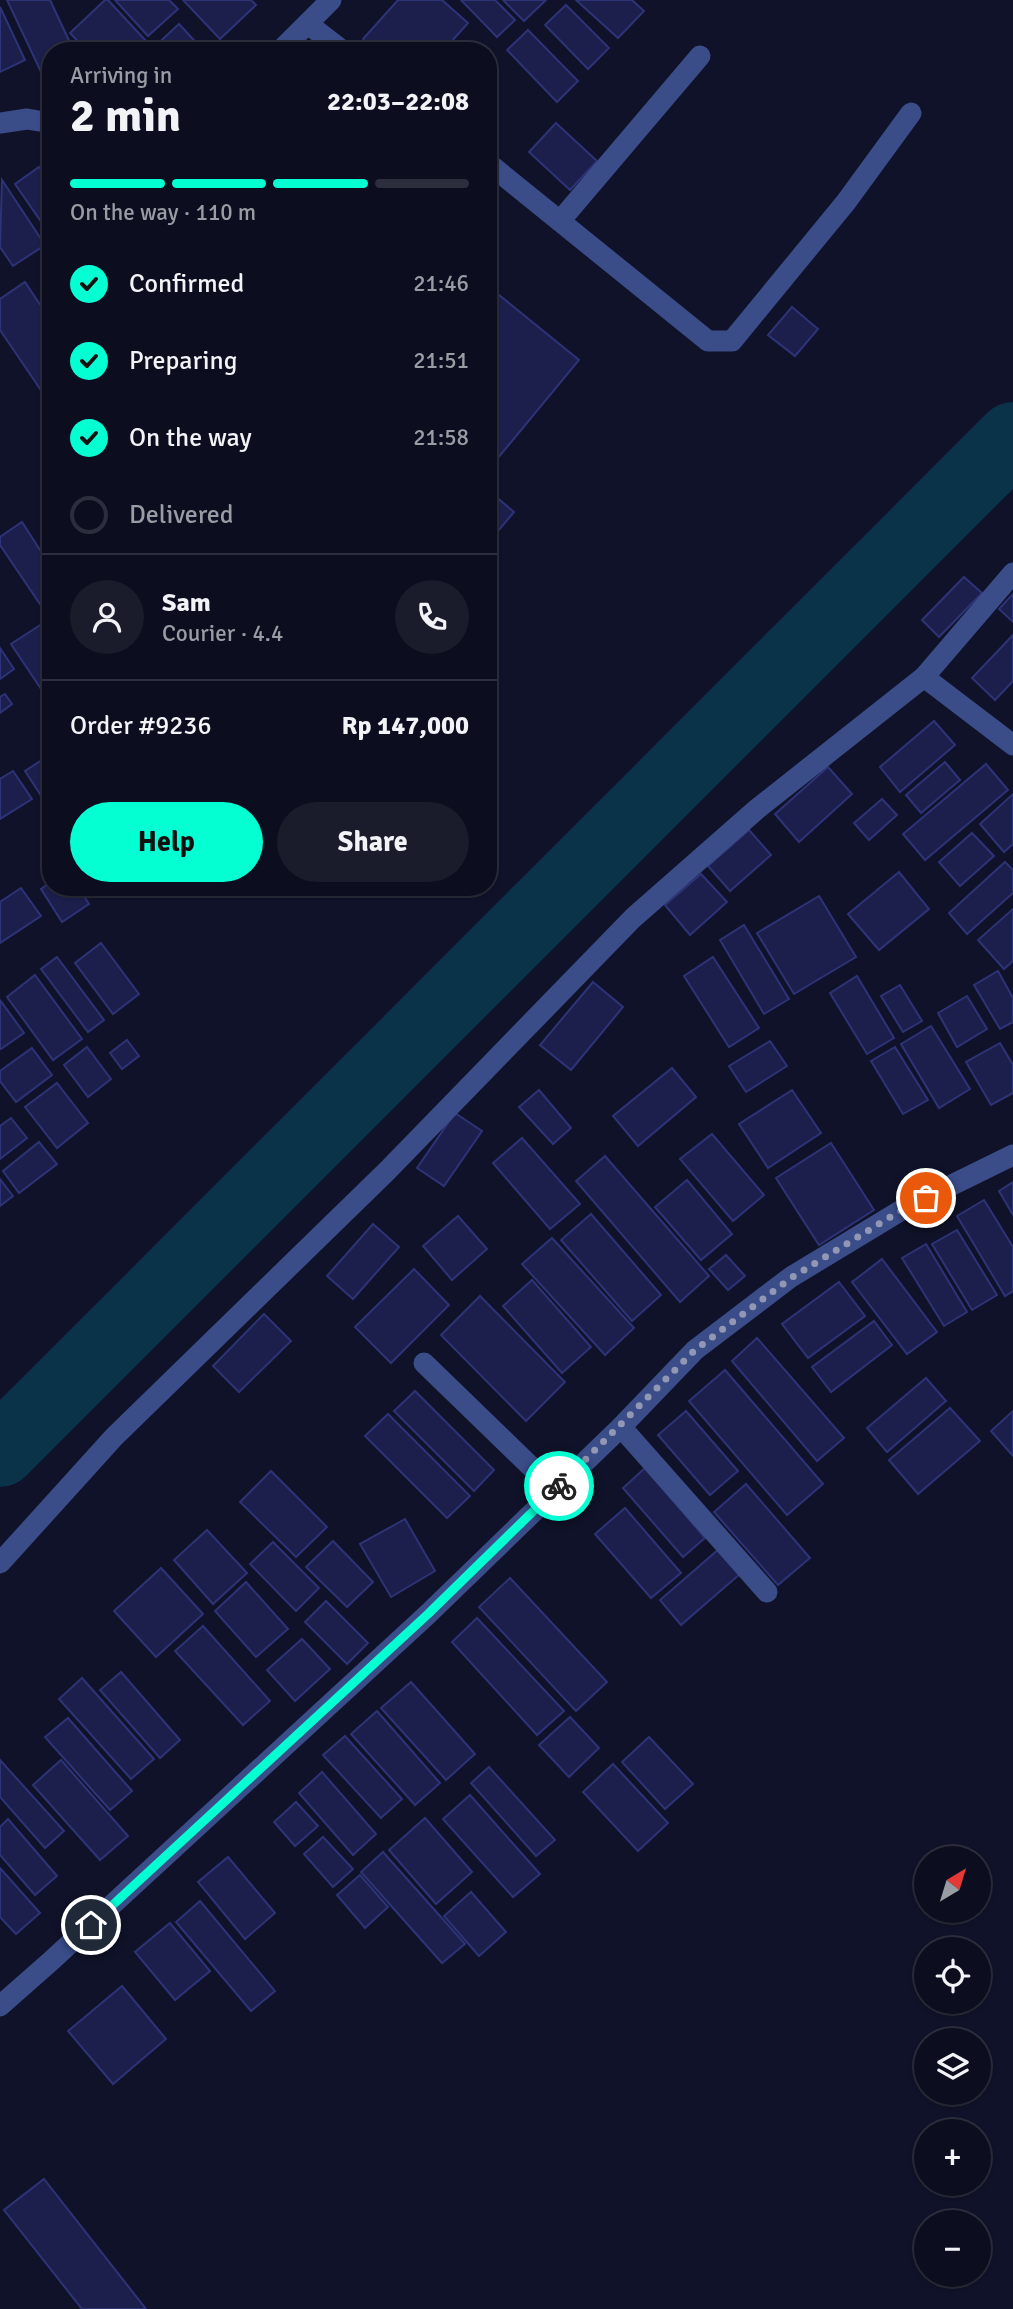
<!DOCTYPE html>
<html lang="en">
<head>
<meta charset="utf-8">
<style>
	:root { --surface:#0c0e1f; --page:#1a1c2c; --text:#f1f3f6; --muted:#9a9ca4; --line:#2c2e3d; --accent:#04ffd3 }
	body { margin:0; font-family:Signika,sans-serif; background:var(--page); color:var(--text); height:100vh; display:flex; flex-direction:column; font-size:26px; white-space:nowrap }
	* { box-sizing:border-box; margin:0 }
	p { font-size:23px; color:var(--muted) }
	.icon { flex:none; width:38px; height:38px; fill:none; stroke:currentColor; stroke-width:2; stroke-linecap:round; stroke-linejoin:round }
	.map { position:relative; flex:1; overflow:hidden }
	.sheet { position:absolute; left:42px; top:42px; width:455px; height:854px; display:flex; flex-direction:column; background:var(--surface); border-radius:28px; box-shadow:0 2px 5px #0004,0 0 0 2px var(--line) }
	.sheet>* { flex:none }
	.needle { width:46px; rotate:38deg }
	.buttons { position:absolute; left:914px; top:1846px; display:grid; gap:14px }
	.buttons a { display:grid; place-items:center; width:77px; height:77px; border-radius:50%; background:var(--surface); box-shadow:0 2px 5px #0004,0 0 0 2px var(--line); font-size:35px }
	.pin { position:absolute; display:grid; place-items:center; width:60px; height:60px; color:#fff; margin:-30px; border:4px solid #fff; border-radius:50%; box-shadow:0 2px 7px #0007 }
	.courier { position:absolute; display:grid; place-items:center; width:70px; height:70px; margin:-35px; border:5px solid #04ffd3; border-radius:50%; background:#fff; color:#222; box-shadow:0 2px 9px #0007 }
	.headline em { font-style:normal; font-weight:700 }
	.headline div { display:flex; flex-direction:column-reverse }
	.headline { display:flex; align-items:center; justify-content:space-between; height:119px; padding:0 28px }
	h1 { font-size:46px; font-weight:700; line-height:52px }
	.bar { display:grid; grid-template-columns:repeat(4,1fr); gap:10px 7px; align-content:center; height:84px; padding:0 28px }
	.bar i { height:9px; border-radius:5px; background:var(--line) }
	.bar .on { background:var(--accent) }
	.bar p { grid-column:span 4 }
	.line { display:flex; align-items:center; gap:18px; padding:0 28px; border-top:2px solid var(--line) }
	.line div { flex:1 }
	.round { display:grid; place-items:center; flex:none; width:74px; height:74px; border-radius:37px; background:var(--page) }
	ol { padding:0 28px; list-style:none }
	li { display:flex; align-items:center; gap:21px; height:77px }
	li p { margin-inline-start:auto }
	li .icon { padding:7px; border-radius:50%; background:var(--accent); color:#111; stroke-width:4 }
	li:last-child { color:var(--muted) }
	li i { width:38px; height:38px; border:4px solid var(--line); border-radius:50% }
	.cta { display:flex; gap:14px; margin-top:auto; padding:14px 28px }
	.cta a { flex:1; height:80px; border-radius:42px; background:var(--accent); color:#111; font-size:28px; font-weight:700; line-height:80px; text-align:center }
	.cta a+a { background:var(--page); color:var(--text) }
	.map>svg:first-child { display:block }
</style>
</head>
<body>
<div class="map">
<svg width="1013" height="2309" viewBox="0 0 1013 2309">
	<rect width="100%" height="100%" fill="#101229"/>
	<g fill="none" stroke-linecap="round" stroke-linejoin="round">
		<polyline stroke="#0a3249" stroke-width="72" points="0,1451 1013,438"/>
	</g>
	<g fill="#1c1f4b" stroke="#2d3377" stroke-width="2">
		<polygon points="7,0 50,0 74,51 51,51 51,73 43,76"/>
		<polygon points="105,0 108,0 147,42 138,51 87,51 70,33"/>
		<polygon points="115,0 169,0 178,9 148,36"/>
		<polygon points="183,0 251,0 256,5 220,39"/>
		<polygon points="398,0 442,0 468,23 443,51 375,51 363,39"/>
		<polygon points="461,0 495,0 515,20 497,37"/>
		<polygon points="503,0 546,0 524,21"/>
		<polygon points="576,0 632,0 644,11 618,38"/>
		<polygon points="566,5 609,48 588,69 545,25"/>
		<polygon points="0,7 25,60 0,72"/>
		<polygon points="179,24 204,51 152,51 151,50"/>
		<polygon points="528,30 578,81 557,102 507,50"/>
		<polygon points="556,123 597,161 570,190 529,152"/>
		<polygon points="39,167 51,184 51,236 15,184"/>
		<polygon points="2,180 45,245 13,266 0,247"/>
		<polygon points="25,282 51,321 51,405 0,330 0,299"/>
		<polygon points="488,286 579,360 488,470"/>
		<polygon points="792,307 818,329 795,356 768,335"/>
		<polygon points="488,490 514,512 488,543"/>
		<polygon points="22,522 51,567 51,601 42,607 0,545 0,537"/>
		<polygon points="964,577 982,593 939,637 922,620"/>
		<polygon points="1013,594 1013,622 999,609"/>
		<polygon points="51,618 51,683 41,689 11,644"/>
		<polygon points="1013,635 1013,681 995,700 972,678"/>
		<polygon points="0,648 14,669 0,679"/>
		<polygon points="5,694 12,704 0,713 0,697"/>
		<polygon points="934,721 955,745 900,792 880,767"/>
		<polygon points="51,754 51,811 25,771"/>
		<polygon points="945,762 960,780 921,813 906,795"/>
		<polygon points="986,764 1008,790 925,860 903,834"/>
		<polygon points="828,767 852,794 799,842 775,814"/>
		<polygon points="13,771 32,799 0,819 0,779"/>
		<polygon points="1013,794 1013,844 1004,852 980,824"/>
		<polygon points="882,799 897,815 869,840 854,823"/>
		<polygon points="749,830 771,855 730,891 708,866"/>
		<polygon points="972,833 994,856 960,886 939,862"/>
		<polygon points="1005,862 1013,870 1013,893 967,934 949,913"/>
		<polygon points="899,872 929,909 879,950 848,914"/>
		<polygon points="701,874 727,902 690,935 665,905"/>
		<polygon points="51,882 51,887 78,887 89,904 62,922 41,889"/>
		<polygon points="21,888 41,916 0,943 0,902"/>
		<polygon points="819,896 856,957 794,994 757,933"/>
		<polygon points="1013,909 1013,961 1004,969 978,940"/>
		<polygon points="744,925 789,999 764,1014 720,940"/>
		<polygon points="101,943 139,994 113,1014 75,963"/>
		<polygon points="57,957 104,1020 88,1032 41,969"/>
		<polygon points="713,957 759,1028 729,1047 684,976"/>
		<polygon points="998,971 1013,998 1013,1022 1000,1029 974,985"/>
		<polygon points="35,975 82,1039 53,1060 7,997"/>
		<polygon points="857,976 894,1038 867,1054 830,993"/>
		<polygon points="593,982 623,1007 571,1070 540,1045"/>
		<polygon points="900,985 922,1021 903,1032 881,996"/>
		<polygon points="967,996 987,1029 957,1047 938,1013"/>
		<polygon points="0,1000 24,1033 1,1049 0,1048"/>
		<polygon points="931,1026 970,1089 939,1108 901,1044"/>
		<polygon points="127,1040 139,1056 122,1069 110,1053"/>
		<polygon points="770,1041 787,1066 746,1092 729,1066"/>
		<polygon points="1000,1043 1013,1065 1013,1093 991,1105 966,1062"/>
		<polygon points="87,1047 111,1079 88,1097 64,1065"/>
		<polygon points="895,1047 928,1100 903,1114 871,1061"/>
		<polygon points="32,1048 52,1075 16,1102 0,1081 0,1071"/>
		<polygon points="672,1068 696,1097 638,1146 613,1116"/>
		<polygon points="57,1083 88,1123 57,1148 25,1107"/>
		<polygon points="539,1090 571,1128 553,1144 519,1107"/>
		<polygon points="792,1090 821,1133 768,1168 739,1124"/>
		<polygon points="455,1113 482,1131 444,1186 417,1168"/>
		<polygon points="11,1118 27,1138 0,1159 0,1126"/>
		<polygon points="712,1134 764,1195 733,1221 680,1159"/>
		<polygon points="522,1138 580,1204 550,1229 493,1163"/>
		<polygon points="39,1142 57,1164 19,1193 3,1171"/>
		<polygon points="831,1143 874,1210 819,1245 776,1178"/>
		<polygon points="605,1156 709,1276 680,1302 576,1181"/>
		<polygon points="0,1179 13,1196 0,1206"/>
		<polygon points="687,1180 732,1234 701,1260 655,1207"/>
		<polygon points="1013,1182 1013,1215 999,1191"/>
		<polygon points="984,1200 1013,1247 1013,1291 1005,1296 957,1216"/>
		<polygon points="591,1214 661,1295 632,1321 561,1240"/>
		<polygon points="458,1216 487,1249 452,1280 423,1246"/>
		<polygon points="373,1224 399,1247 353,1299 327,1276"/>
		<polygon points="957,1230 997,1295 972,1310 932,1244"/>
		<polygon points="552,1238 634,1328 605,1355 522,1264"/>
		<polygon points="926,1244 967,1312 944,1326 902,1258"/>
		<polygon points="726,1255 745,1276 728,1290 709,1269"/>
		<polygon points="882,1259 937,1332 907,1354 852,1282"/>
		<polygon points="414,1269 449,1305 391,1363 355,1327"/>
		<polygon points="532,1280 591,1347 562,1373 503,1306"/>
		<polygon points="839,1282 865,1316 808,1358 782,1324"/>
		<polygon points="480,1296 565,1382 526,1421 441,1335"/>
		<polygon points="264,1314 291,1341 239,1392 213,1366"/>
		<polygon points="874,1321 892,1345 831,1392 812,1367"/>
		<polygon points="757,1338 844,1438 817,1461 732,1361"/>
		<polygon points="725,1370 823,1484 787,1515 689,1401"/>
		<polygon points="926,1378 946,1401 887,1452 867,1428"/>
		<polygon points="415,1391 494,1470 474,1491 394,1411"/>
		<polygon points="950,1408 980,1441 918,1494 889,1460"/>
		<polygon points="686,1411 738,1471 710,1495 658,1435"/>
		<polygon points="1013,1411 1013,1456 991,1431"/>
		<polygon points="388,1414 470,1496 447,1518 365,1436"/>
		<polygon points="645,1468 705,1538 683,1557 623,1488"/>
		<polygon points="271,1471 327,1527 296,1557 240,1502"/>
		<polygon points="746,1484 810,1558 778,1585 714,1512"/>
		<polygon points="625,1508 681,1573 651,1598 595,1534"/>
		<polygon points="405,1519 435,1571 391,1597 360,1544"/>
		<polygon points="207,1530 247,1573 213,1604 174,1560"/>
		<polygon points="333,1541 373,1582 347,1607 306,1567"/>
		<polygon points="273,1542 319,1588 296,1611 250,1564"/>
		<polygon points="719,1549 740,1574 681,1625 660,1600"/>
		<polygon points="161,1568 203,1614 156,1657 114,1611"/>
		<polygon points="510,1578 607,1682 576,1711 479,1607"/>
		<polygon points="246,1582 288,1629 256,1657 215,1611"/>
		<polygon points="326,1601 368,1643 347,1664 305,1622"/>
		<polygon points="477,1618 564,1711 537,1735 452,1642"/>
		<polygon points="203,1626 270,1701 243,1725 175,1651"/>
		<polygon points="302,1639 330,1669 295,1701 267,1670"/>
		<polygon points="121,1672 180,1740 160,1758 100,1690"/>
		<polygon points="82,1678 154,1759 131,1779 59,1699"/>
		<polygon points="411,1682 475,1754 446,1780 381,1708"/>
		<polygon points="377,1711 440,1783 415,1805 351,1734"/>
		<polygon points="570,1717 599,1748 569,1777 539,1745"/>
		<polygon points="68,1718 132,1791 110,1810 45,1737"/>
		<polygon points="345,1736 402,1799 381,1818 323,1755"/>
		<polygon points="649,1737 693,1784 665,1809 622,1762"/>
		<polygon points="0,1760 64,1831 45,1848 0,1797"/>
		<polygon points="61,1760 128,1836 100,1860 33,1785"/>
		<polygon points="613,1764 668,1823 638,1851 583,1792"/>
		<polygon points="489,1767 555,1840 536,1856 471,1783"/>
		<polygon points="322,1772 376,1834 353,1855 299,1793"/>
		<polygon points="470,1795 540,1874 513,1897 443,1819"/>
		<polygon points="296,1802 318,1826 295,1846 274,1822"/>
		<polygon points="425,1818 472,1872 436,1904 389,1850"/>
		<polygon points="8,1819 57,1876 35,1895 0,1855 0,1827"/>
		<polygon points="323,1837 353,1869 333,1887 304,1854"/>
		<polygon points="383,1852 465,1944 442,1963 361,1872"/>
		<polygon points="228,1857 275,1913 245,1939 198,1882"/>
		<polygon points="0,1868 40,1913 16,1934 0,1917"/>
		<polygon points="360,1875 388,1907 365,1928 337,1895"/>
		<polygon points="471,1892 506,1932 479,1956 444,1916"/>
		<polygon points="200,1901 275,1991 251,2011 176,1922"/>
		<polygon points="170,1923 210,1971 175,2000 135,1952"/>
		<polygon points="122,1986 166,2039 113,2084 68,2031"/>
		<polygon points="44,2179 146,2309 82,2309 4,2210"/>
	</g>
	<g fill="none" stroke-linecap="round" stroke-linejoin="round">
		<g stroke="#3a4d89" stroke-width="21">
			<polyline points="308,24 343,51"/>
			<polyline points="280,51 331,0"/>
			<polyline points="0,123 27,119 51,123"/>
			<polyline points="488,163 708,341 732,341 846,202 911,113"/>
			<polyline points="560,221 700,56"/>
			<polyline points="924,677 1013,745"/>
			<polyline points="424,1363 555,1490"/>
			<polyline points="621,1427 767,1592"/>
			<polyline points="0,1563 114,1437 387,1171 633,918 757,809 924,677 1013,573"/>
			<polyline points="0,2006 51,1961 428,1614 621,1427 695,1350 791,1277 905,1208 1013,1155"/>
		</g>
	</g>
	<g fill="none" stroke-linecap="round" stroke-linejoin="round">
		<polyline stroke="#9297b4" stroke-width="7" stroke-dasharray="0 12.6" points="559,1486 695,1350 791,1278 905,1208 926,1198"/>
		<polyline stroke="#04ffd3" stroke-width="9" points="91,1925 428,1614 559,1486"/>
	</g>
</svg>
<div class="buttons">
<a><svg class="needle" viewBox="-14 -14 28 28"><path d="M0-13l5 13h-10z" fill="#e53935"/><path d="M0 13l5-13h-10z" fill="#9a9ca4"/></svg></a>
<a><svg class="icon" aria-label="locate" viewBox="0 0 24 24"><circle cx="12" cy="12" r="6"/><path d="M12 2v4M12 18v4M2 12h4M18 12h4"/></svg></a>
<a><svg class="icon" aria-label="layers" viewBox="0 0 24 24"><path d="M12 4l9 5-9 5-9-5zM3 14l9 5 9-5"/></svg></a>
<a>+</a>
<a>−</a>
</div>
<div class="pin" style="left:926px;top:1198px;background:#ea580c"><svg class="icon" aria-label="bag" viewBox="0 0 24 24"><path d="M5 8h14l-1 12H6zM9 8a3 3 0 0 1 6 0"/></svg></div>
<div class="pin" style="left:91px;top:1925px;background:#1f2937"><svg class="icon" aria-label="home" viewBox="0 0 24 24"><path d="M3 11l9-7 9 7M6 9v11h12V9"/></svg></div>
<div class="courier" style="left:559px;top:1486px"><svg class="icon" aria-label="bike" viewBox="0 0 24 24"><circle cx="6" cy="16" r="4"/><circle cx="18" cy="16" r="4"/><path d="M6 16l4-8h5l3 8M10 8l3 8H6M13 5h3"/></svg></div>
<section class="sheet">
<div class="headline"><div><h1>2 min</h1><p>Arriving in</p></div><em>22:03–22:08</em></div>
<div class="bar"><i class="on"></i><i class="on"></i><i class="on"></i><i></i><p>On the way · 110 m</p></div>
<ol>
<li><svg class="icon" aria-label="check" viewBox="0 0 24 24"><path d="M5 12l5 5 9-10"/></svg>Confirmed<p>21:46</p></li>
<li><svg class="icon" aria-label="check" viewBox="0 0 24 24"><path d="M5 12l5 5 9-10"/></svg>Preparing<p>21:51</p></li>
<li><svg class="icon" aria-label="check" viewBox="0 0 24 24"><path d="M5 12l5 5 9-10"/></svg>On the way<p>21:58</p></li>
<li><i></i>Delivered</li>
</ol>
<div class="line" style="height:126px"><a class="round"><svg class="icon" aria-label="person" viewBox="0 0 24 24"><circle cx="12" cy="8" r="4"/><path d="M4 21q1-7 8-7t8 7"/></svg></a><div><b>Sam</b><p>Courier · 4.4</p></div><a class="round"><svg class="icon" aria-label="phone" viewBox="0 0 24 24"><path d="M5 4h4l2 5-3 2q2 4 5 5l2-3 5 2v4C11 20 4 13 5 4z"/></svg></a></div>
<div class="line" style="height:91px"><div>Order #9236</div><b>Rp 147,000</b></div>
<div class="cta"><a>Help</a><a>Share</a></div>
</section>
</div>
</body>
</html>
